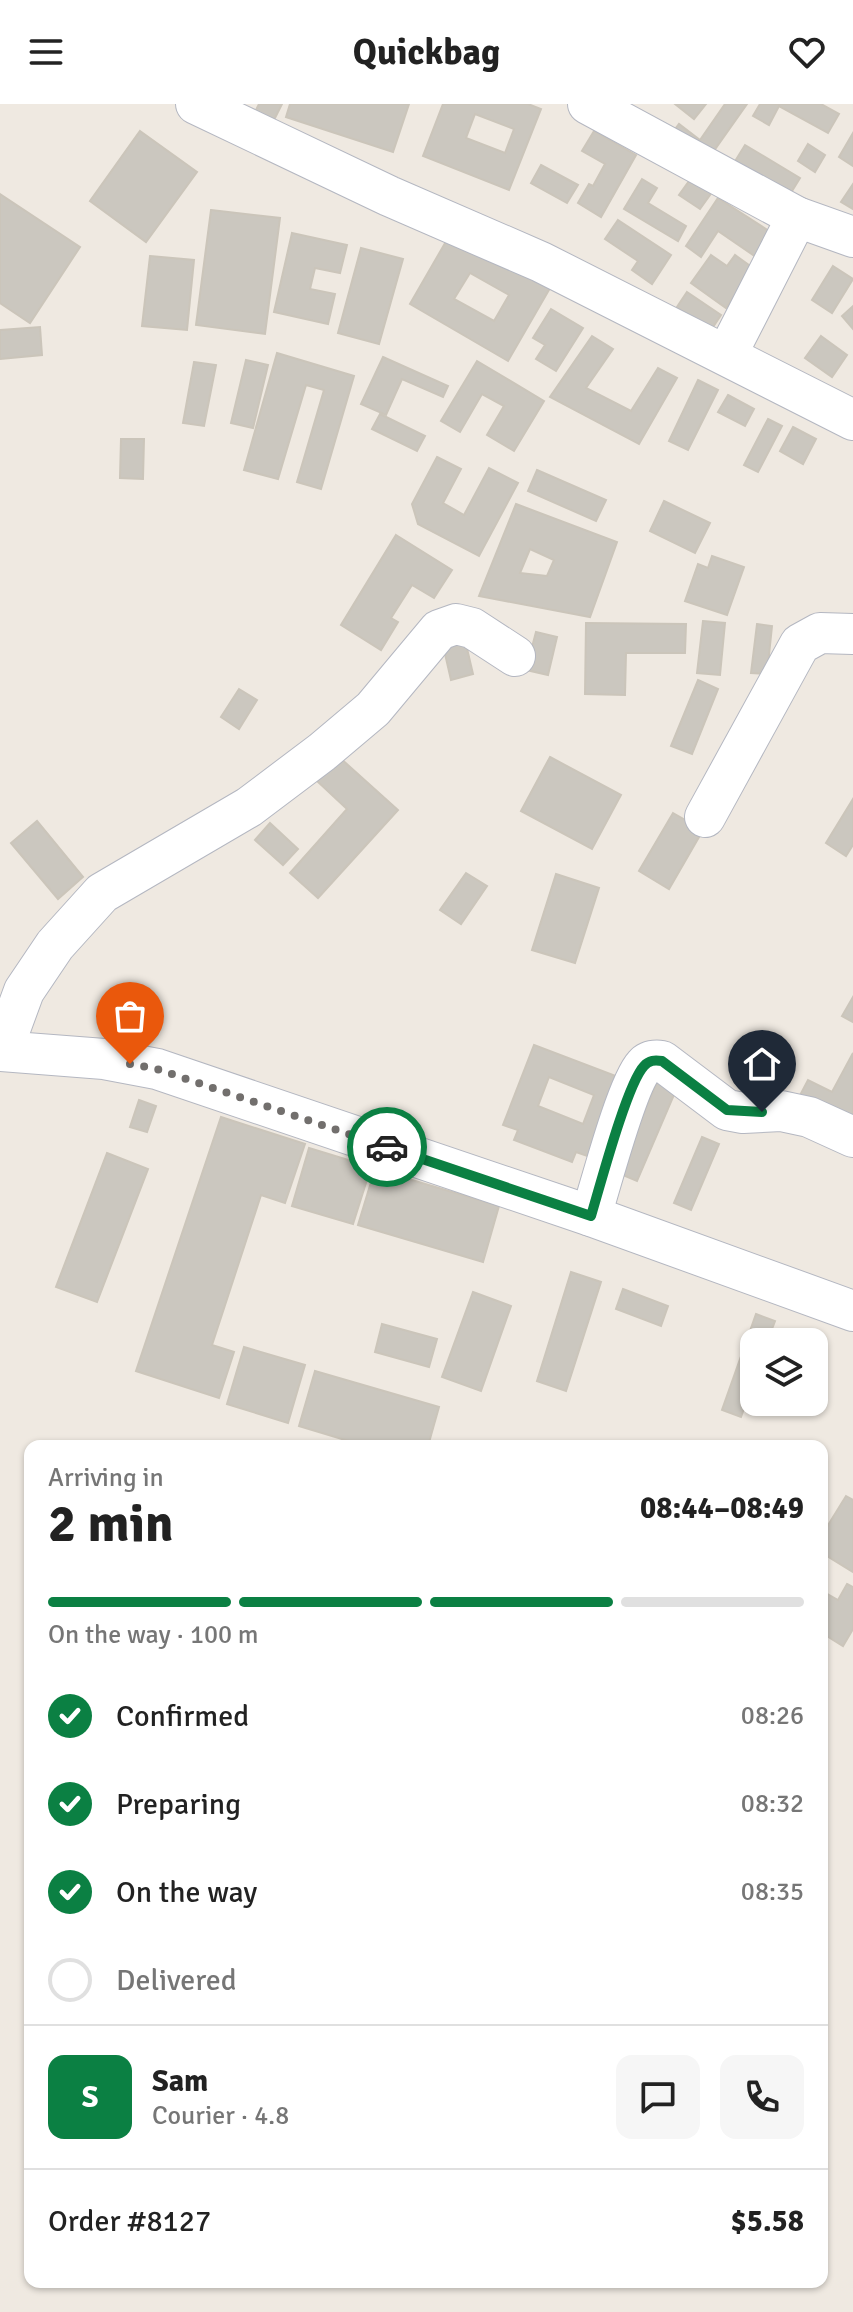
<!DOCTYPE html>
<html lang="en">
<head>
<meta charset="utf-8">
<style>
	:root { --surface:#fff; --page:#f6f6f6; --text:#222; --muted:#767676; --line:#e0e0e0; --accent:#0b8043 }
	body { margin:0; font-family:Signika,sans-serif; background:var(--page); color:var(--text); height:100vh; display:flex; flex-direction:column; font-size:30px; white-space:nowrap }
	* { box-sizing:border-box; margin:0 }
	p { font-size:26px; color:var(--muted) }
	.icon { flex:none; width:44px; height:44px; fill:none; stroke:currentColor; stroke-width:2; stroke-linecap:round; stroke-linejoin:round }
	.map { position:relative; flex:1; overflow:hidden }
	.sheet { position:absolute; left:24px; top:1336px; width:804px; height:848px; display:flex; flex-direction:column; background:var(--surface); border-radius:16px; box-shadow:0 2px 6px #0004 }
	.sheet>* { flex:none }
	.fabs { position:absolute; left:740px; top:1224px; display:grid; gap:16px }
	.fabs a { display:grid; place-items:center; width:88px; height:88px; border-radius:16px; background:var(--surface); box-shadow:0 2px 6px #0004; font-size:40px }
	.pin { position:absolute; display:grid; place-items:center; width:68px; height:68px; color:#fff; margin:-82px -34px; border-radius:50% 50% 50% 0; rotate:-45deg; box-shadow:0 0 8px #0007 }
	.pin .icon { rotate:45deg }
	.courier { position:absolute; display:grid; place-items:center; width:80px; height:80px; margin:-40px; border:6px solid #0b8043; border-radius:50%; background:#fff; color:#222; box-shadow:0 2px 10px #0007 }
	.headline em { font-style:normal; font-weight:800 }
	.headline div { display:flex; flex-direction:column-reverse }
	.headline { display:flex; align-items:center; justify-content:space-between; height:136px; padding:0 24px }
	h1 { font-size:52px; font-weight:800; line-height:60px }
	.bar { display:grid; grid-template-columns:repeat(4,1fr); gap:12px 8px; align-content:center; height:96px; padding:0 24px }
	.bar i { height:10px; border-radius:6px; background:var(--line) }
	.bar .current { background:var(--accent) }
	.bar p { grid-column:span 4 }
	.line { display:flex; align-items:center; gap:20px; padding:0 24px; border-top:2px solid var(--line) }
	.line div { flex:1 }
	.round { display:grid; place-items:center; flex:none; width:84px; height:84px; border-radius:16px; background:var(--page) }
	ol { padding:0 24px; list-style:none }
	li { display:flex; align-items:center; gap:24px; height:88px }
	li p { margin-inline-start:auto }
	li .icon { padding:8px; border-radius:50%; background:var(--accent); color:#fff; stroke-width:4 }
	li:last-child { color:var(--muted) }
	li i { width:44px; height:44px; border:4px solid var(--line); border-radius:50% }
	header { display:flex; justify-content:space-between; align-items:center; height:104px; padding:0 24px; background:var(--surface); font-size:36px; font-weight:800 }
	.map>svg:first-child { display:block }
</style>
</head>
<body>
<header><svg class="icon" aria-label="menu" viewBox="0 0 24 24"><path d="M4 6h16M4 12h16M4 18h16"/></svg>Quickbag<svg class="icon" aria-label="heart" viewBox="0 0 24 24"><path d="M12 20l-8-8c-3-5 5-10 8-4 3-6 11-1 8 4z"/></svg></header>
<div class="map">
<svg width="853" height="2208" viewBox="0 0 853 2208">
	<rect width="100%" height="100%" fill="#efe9e1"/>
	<g fill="#cbc7bf" stroke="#cbc5ba" stroke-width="2" fill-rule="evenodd">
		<polygon points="259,0 282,0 274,16 255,8"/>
		<polygon points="290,0 409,0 393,48 286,13"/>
		<path d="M443 0H528L541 5 509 86 423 52ZM475 10 514 25 505 49 466 34Z"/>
		<polygon points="675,0 706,0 694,15"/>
		<polygon points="725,0 747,0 706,58 670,32 679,20 700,36"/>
		<polygon points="760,0 821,0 839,10 828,29 779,2 769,21 753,12"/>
		<polygon points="140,27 197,68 146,138 90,97"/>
		<polygon points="594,27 636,51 601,113 578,99 589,80 593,82 605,60 582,47"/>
		<polygon points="853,29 853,62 839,53"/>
		<polygon points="808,40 825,51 815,68 798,57"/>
		<polygon points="745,41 800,74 789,92 734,59"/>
		<polygon points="541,61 578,81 567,99 531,79"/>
		<polygon points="694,70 715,84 700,105 679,91"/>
		<polygon points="642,75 657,84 648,99 686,122 678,137 624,105"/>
		<polygon points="853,80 853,105 841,98"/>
		<polygon points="0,90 80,143 30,219 0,199"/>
		<polygon points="718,94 772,129 756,153 718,127 701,153 686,142"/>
		<polygon points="211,106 280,114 265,230 196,221"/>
		<polygon points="618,116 671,151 652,180 632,166 638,157 605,135"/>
		<path d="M452 127 550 184 508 257 410 200ZM470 169 509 191 494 217 454 195Z"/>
		<polygon points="292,129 347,141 340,169 315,164 310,185 335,190 328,220 274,208"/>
		<polygon points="361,144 403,155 379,240 338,229"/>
		<polygon points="711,151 727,162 735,151 753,164 726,204 691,179"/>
		<polygon points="150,152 194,156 187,226 142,222"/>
		<polygon points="833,162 853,175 832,209 812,196"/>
		<polygon points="687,188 721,211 711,226 677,203"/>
		<polygon points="853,202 853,225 842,212"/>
		<polygon points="551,205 583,224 556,267 536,255 545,241 533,234"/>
		<polygon points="40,223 42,251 0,255 0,226"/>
		<polygon points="592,232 613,245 586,284 631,307 658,264 677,274 639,340 550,293"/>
		<polygon points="821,232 847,251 832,273 805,254"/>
		<polygon points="277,249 354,272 321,385 297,378 324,286 306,281 278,375 244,366"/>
		<polygon points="383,253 448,282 443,293 402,275 386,311 361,300"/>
		<polygon points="246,256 268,261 253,324 231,319"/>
		<polygon points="477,257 544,297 514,347 487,331 504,302 482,290 460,328 441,317"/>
		<polygon points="194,258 216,261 204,322 183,319"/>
		<polygon points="698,276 718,286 688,346 669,337"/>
		<polygon points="728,291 754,305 745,322 718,308"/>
		<polygon points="380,310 425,332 417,347 372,325"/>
		<polygon points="768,315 782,322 758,368 744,361"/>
		<polygon points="793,323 816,335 803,360 780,347"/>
		<polygon points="121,335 144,335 143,375 120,374"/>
		<polygon points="437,353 461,365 443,399 464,411 489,364 518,379 479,452 418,420 412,400"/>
		<polygon points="537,366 606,396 596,417 528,387"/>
		<polygon points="664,397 710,419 695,449 650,427"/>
		<path d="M516 400 617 438 590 513 479 492ZM530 445 554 456 547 472 520 469Z"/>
		<polygon points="396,431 452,466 434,494 412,481 391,514 398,518 381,546 341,521"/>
		<polygon points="712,452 744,463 727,511 685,497 698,460 708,464"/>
		<polygon points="703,517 725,519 720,571 697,569"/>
		<polygon points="586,519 686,520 685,549 626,549 625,591 585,590"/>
		<polygon points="757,520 772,522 767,570 751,569"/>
		<polygon points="536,528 557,533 548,571 526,566"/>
		<polygon points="465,536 473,570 451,576 443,541"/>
		<polygon points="698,576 718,585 692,650 671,642"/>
		<polygon points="239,585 257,596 239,625 221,613"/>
		<polygon points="339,653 398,706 318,794 290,769 347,705 317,677"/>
		<polygon points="550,653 621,691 592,745 521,707"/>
		<polygon points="853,695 853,741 846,752 826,739"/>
		<polygon points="673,709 703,726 669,785 639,767"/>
		<polygon points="37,717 83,773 58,795 11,739"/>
		<polygon points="270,719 298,745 283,761 255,736"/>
		<polygon points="466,769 487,782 461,820 440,806"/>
		<polygon points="556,770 599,784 575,859 532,846"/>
		<polygon points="853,893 853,918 842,912"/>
		<path d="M534 941 629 977 599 1056 576 1048 572 1058 514 1036 518 1026 503 1021ZM549 973 594 991 583 1020 538 1002Z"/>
		<polygon points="853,949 853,1024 798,995 808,976 832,988"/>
		<polygon points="657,978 676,986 637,1077 618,1069"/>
		<polygon points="139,996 156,1002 147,1028 130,1023"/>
		<polygon points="221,1013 305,1040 285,1099 261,1091 212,1241 234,1248 219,1294 136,1267"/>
		<polygon points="702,1033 719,1040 691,1106 674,1099"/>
		<polygon points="309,1044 371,1063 353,1120 292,1102"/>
		<polygon points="107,1049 148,1065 97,1198 56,1183"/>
		<polygon points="375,1065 499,1102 483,1158 358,1121"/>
		<polygon points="571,1168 601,1178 566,1287 537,1277"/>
		<polygon points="623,1185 668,1202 661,1222 616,1205"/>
		<polygon points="473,1188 511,1202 481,1287 442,1273"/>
		<polygon points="756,1210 775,1217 767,1238 754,1238 754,1276 741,1313 722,1306"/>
		<polygon points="382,1220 437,1235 429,1263 375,1248"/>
		<polygon points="244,1243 305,1261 288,1319 227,1300"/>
		<polygon points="315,1267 439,1303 428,1342 365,1342 299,1322"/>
		<polygon points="846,1392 853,1396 853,1468 822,1449 822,1431"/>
		<polygon points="847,1480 853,1483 853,1525 843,1542 822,1529 822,1487 838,1496"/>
	</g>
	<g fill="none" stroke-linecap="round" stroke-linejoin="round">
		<g stroke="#b4b7c1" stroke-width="42">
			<g id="minor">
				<polyline points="196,0 389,92 541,158 853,316"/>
				<polyline points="588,0 797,113 853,133"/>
				<polyline points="727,250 797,113"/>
				<polyline points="705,713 800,540 820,529 853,530"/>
				<polyline points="0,947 104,955 157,965 591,1112 853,1207"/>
				<polyline points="2,947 24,887 55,841 102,789 249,703 322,648 373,605 439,526 456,520 472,524 515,552"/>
				<path d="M591 1112C600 1083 627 980 644 962 649 956 655 956 662 957L727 1006 743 1009 781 1007 809 1013 853 1033"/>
			</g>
		</g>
		<use href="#minor" stroke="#fff" stroke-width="40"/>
	</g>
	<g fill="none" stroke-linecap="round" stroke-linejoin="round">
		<polyline stroke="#726f6d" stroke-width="8" stroke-dasharray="0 14.4" points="130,960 157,965 387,1043"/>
		<path stroke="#0b8043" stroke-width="10" d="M387 1043 591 1112C600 1082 627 980 644 962 649 956 655 956 662 957L727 1006 762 1008"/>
	</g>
</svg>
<div class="fabs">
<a><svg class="icon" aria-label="layers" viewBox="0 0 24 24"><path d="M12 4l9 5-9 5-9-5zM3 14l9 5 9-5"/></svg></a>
</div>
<div class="pin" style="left:130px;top:960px;background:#ea580c"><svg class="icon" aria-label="bag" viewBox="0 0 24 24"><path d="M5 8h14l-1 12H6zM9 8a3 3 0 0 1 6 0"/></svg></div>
<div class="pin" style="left:762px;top:1008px;background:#1f2937"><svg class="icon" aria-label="home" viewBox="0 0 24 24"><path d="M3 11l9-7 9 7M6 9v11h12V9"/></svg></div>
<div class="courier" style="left:387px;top:1043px"><svg class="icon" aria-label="car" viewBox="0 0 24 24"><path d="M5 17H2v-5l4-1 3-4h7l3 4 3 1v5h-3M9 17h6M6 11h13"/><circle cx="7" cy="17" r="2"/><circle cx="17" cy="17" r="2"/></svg></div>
<section class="sheet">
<div class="headline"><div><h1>2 min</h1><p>Arriving in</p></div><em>08:44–08:49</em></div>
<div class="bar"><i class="current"></i><i class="current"></i><i class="current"></i><i></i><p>On the way · 100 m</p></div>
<ol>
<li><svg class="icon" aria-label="check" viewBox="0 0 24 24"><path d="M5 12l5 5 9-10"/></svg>Confirmed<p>08:26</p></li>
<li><svg class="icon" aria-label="check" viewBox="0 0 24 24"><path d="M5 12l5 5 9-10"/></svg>Preparing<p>08:32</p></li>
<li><svg class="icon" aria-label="check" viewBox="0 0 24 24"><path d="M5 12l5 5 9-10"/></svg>On the way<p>08:35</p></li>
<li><i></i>Delivered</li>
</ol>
<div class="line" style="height:144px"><b class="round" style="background:var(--accent);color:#fff">S</b><div><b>Sam</b><p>Courier · 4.8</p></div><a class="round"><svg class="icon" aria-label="chat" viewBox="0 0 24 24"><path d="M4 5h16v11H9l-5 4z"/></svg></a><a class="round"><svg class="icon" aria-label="phone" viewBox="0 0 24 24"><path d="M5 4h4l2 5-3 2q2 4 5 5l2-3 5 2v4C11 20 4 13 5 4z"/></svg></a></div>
<div class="line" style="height:104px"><div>Order #8127</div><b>$5.58</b></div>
</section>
</div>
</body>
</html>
